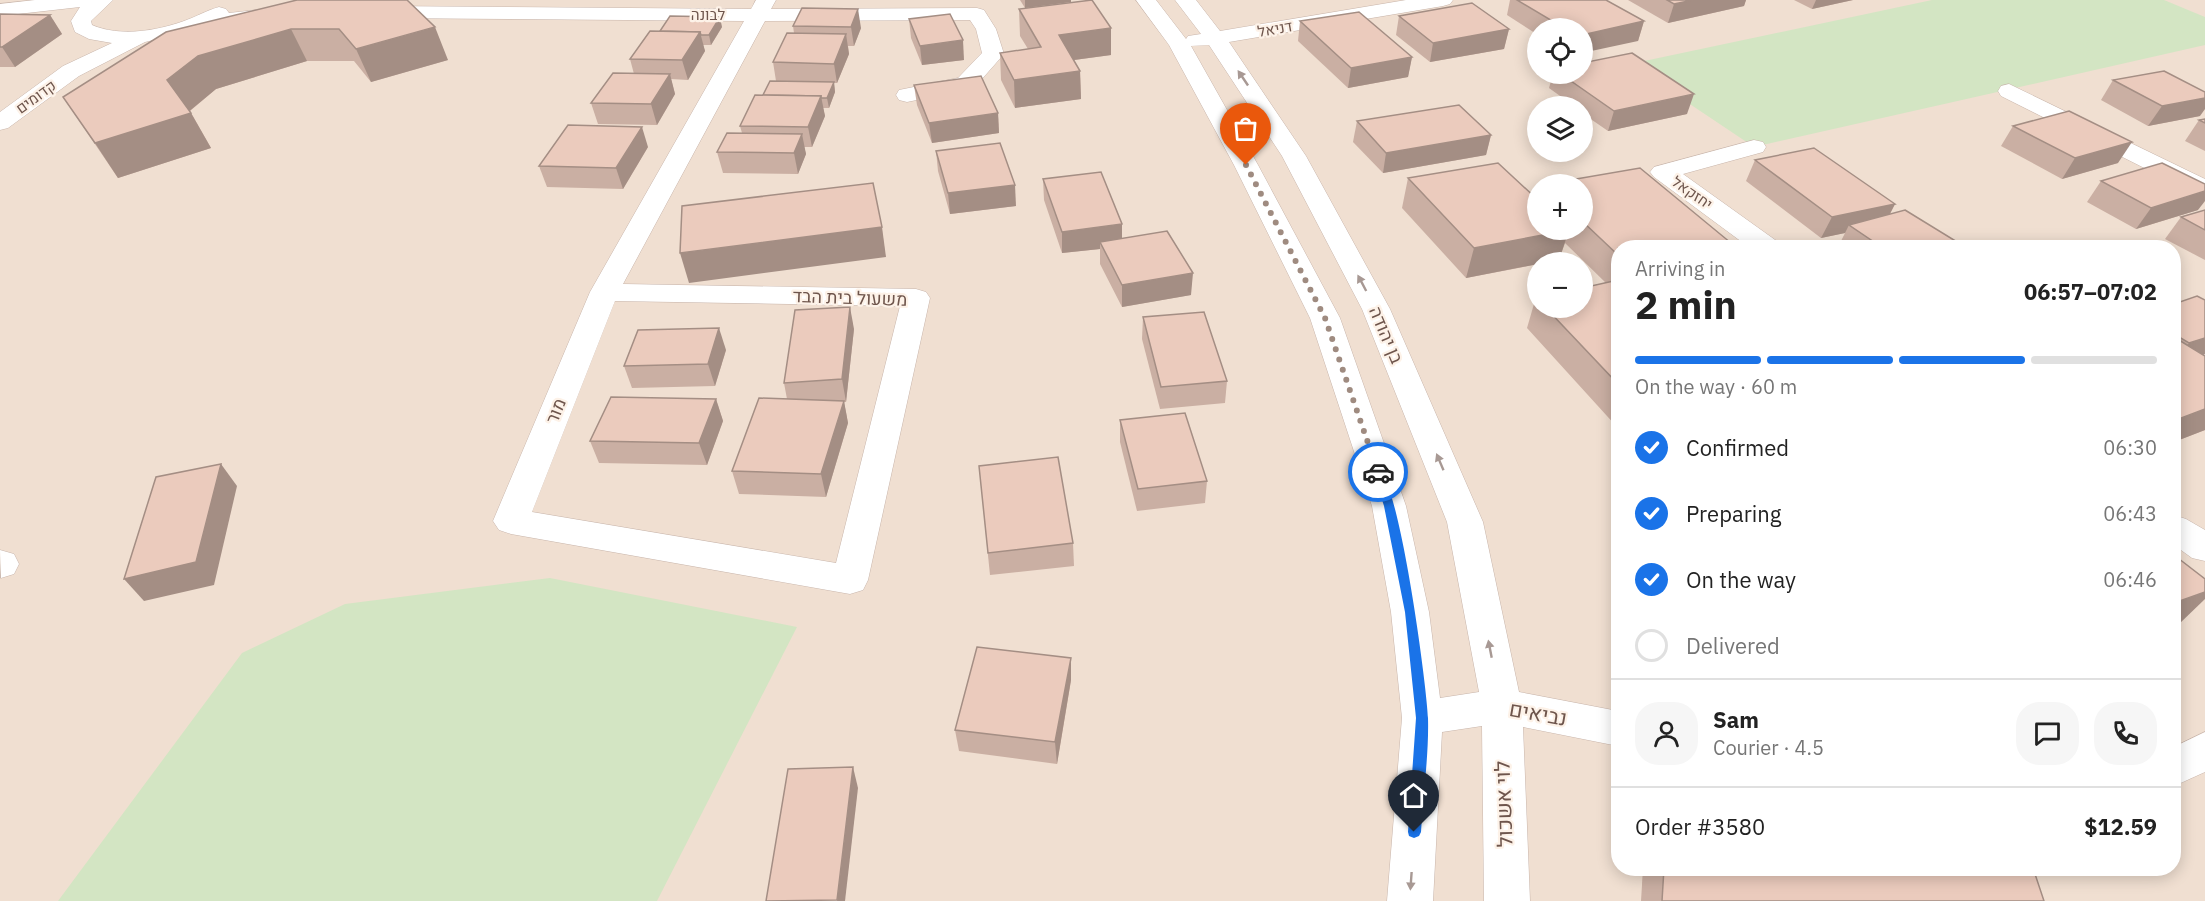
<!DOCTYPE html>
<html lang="en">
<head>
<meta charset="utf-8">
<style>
	:root { --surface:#fff; --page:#f6f6f6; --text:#222; --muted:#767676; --line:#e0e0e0; --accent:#1a73e8 }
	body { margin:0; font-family:"IBM Plex Sans",Heebo,sans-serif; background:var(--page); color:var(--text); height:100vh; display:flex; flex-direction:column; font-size:22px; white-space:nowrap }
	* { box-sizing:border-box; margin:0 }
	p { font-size:20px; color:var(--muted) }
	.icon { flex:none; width:33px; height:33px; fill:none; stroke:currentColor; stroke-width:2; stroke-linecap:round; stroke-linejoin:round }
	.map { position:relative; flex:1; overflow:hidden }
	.panel { position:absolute; left:1611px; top:240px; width:570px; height:636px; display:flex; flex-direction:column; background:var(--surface); border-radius:24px; box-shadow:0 3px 15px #0003 }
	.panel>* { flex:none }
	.fabs { position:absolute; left:1527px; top:18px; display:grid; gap:12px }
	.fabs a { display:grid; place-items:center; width:66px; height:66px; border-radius:50%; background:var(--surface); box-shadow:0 3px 15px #0003; font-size:30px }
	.pin { position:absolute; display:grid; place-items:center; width:51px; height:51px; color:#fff; margin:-62px -26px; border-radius:50% 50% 50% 0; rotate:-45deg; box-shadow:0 0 6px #0007 }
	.pin .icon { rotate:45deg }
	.courier { position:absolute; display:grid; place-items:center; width:60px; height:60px; margin:-30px; border:4px solid #1a73e8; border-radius:50%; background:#fff; color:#222; box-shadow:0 2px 8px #0007 }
	.head em { font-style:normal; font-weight:800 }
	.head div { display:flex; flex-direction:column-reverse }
	.head { display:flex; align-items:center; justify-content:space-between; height:102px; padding:0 24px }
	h1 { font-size:39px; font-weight:800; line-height:45px }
	.bar { display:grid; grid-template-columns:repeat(4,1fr); gap:9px 6px; align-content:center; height:72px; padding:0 24px }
	.bar i { height:8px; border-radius:4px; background:var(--line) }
	.bar .active { background:var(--accent) }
	.bar p { grid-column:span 4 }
	.line { display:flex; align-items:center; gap:15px; padding:0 24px; border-top:2px solid var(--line) }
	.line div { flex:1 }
	.round { display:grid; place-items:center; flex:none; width:63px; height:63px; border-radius:24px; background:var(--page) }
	ol { padding:0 24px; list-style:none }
	li { display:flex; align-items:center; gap:18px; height:66px }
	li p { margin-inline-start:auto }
	li .icon { padding:6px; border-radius:50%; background:var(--accent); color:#fff; stroke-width:4 }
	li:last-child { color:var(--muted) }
	li i { width:33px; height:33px; border:3px solid var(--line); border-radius:50% }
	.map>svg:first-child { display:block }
</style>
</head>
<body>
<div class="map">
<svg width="2205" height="901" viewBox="0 0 2205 901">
	<rect width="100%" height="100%" fill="#f9eee2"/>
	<path fill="#f0dfd1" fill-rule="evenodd" d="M0 0H2205V901H0ZM1538 28H1582V74H1538ZM1538 106H1582V152H1538ZM1538 184H1582V230H1538ZM1618 248H2174V868H1618ZM1538 262H1582V308H1538Z"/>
	<g fill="#d3e5c3">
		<polygon points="1932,0 2164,0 2205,17 2205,45 1754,147 1630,64"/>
		<polygon points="550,578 797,627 657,901 58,901 242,653 345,604"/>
	</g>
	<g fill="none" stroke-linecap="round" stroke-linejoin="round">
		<g stroke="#c8b5ab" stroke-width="1">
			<g id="minor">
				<path d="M35 0H113L91 21 92 25C120 37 156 31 184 21 196 17 207 10 219 7L226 9 229 13 256 10 263 12 266 16 263 20 256 22 200 29 145 42 79 76 8 128 0 130V112L63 66 112 43 89 39 75 32 71 21 80 7 0 16V4Z"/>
				<path d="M756 0H776L771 9 977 8 984 10 996 29 1004 54 974 88 907 102 899 100 896 95 899 90 958 78 982 53 976 29 970 20 765 21 623 284 916 289 926 292 930 298 868 580 863 590 850 594 511 534 499 530 493 521 590 292 744 21 377 18 370 16 367 12 370 8 377 6 751 9ZM615 301 900 306 836 563 532 512Z"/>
				<path d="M1136 0H1156L1186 39 1188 36 1201 34 1175 0H1196L1220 31 1406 0H1453L1450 4 1443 6 1229 42 1306 156 1390 309 1483 522 1519 692 1618 711V746L1523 727 1530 901H1484L1482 726 1442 732 1433 901H1387L1402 718 1391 612 1372 506 1310 318 1234 165 1169 45ZM1209 45 1282 156 1362 309 1447 522 1479 692 1440 698 1429 612 1406 506 1340 318 1258 165 1191 46Z"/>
				<polygon points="2009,84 2205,179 2205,197 2196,194 2001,96 1998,91 2001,86"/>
				<polygon points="1754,140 1763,142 1766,147 1763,152 1683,174 1778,242 1781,248 1750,248 1654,177 1650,172 1654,167"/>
				<polygon points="2174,515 2186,519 2205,530 2205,561 2192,558 2174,545"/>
				<polygon points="0,550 14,554 19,564 14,574 1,578"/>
				<polygon points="2205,732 2205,772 2174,786 2174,747"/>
			</g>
		</g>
		<use href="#minor" fill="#fff" fill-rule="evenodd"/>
	</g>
	<g fill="#caafa3">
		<polygon points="297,0 448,60 371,82 354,61 307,61 216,89 190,111 211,148 118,178 63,97"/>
		<polygon points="1020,0 1071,0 1071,2 1025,8"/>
		<polygon points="1510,0 1606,0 1644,21 1638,41 1582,28 1538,28 1538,35 1507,15"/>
		<polygon points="1628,0 1746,0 1744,6 1668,23"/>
		<polygon points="1794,0 1853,0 1812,9"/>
		<polygon points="802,8 861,28 854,46 848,46 849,54 837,83 834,83 835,92 829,108 823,108 825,116 812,147 804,147 806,154 798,174 723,173 717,152 742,133 740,126 763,95 776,81 773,62 794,33 793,26"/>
		<polygon points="1019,9 1111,55 1074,60 1080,71 1081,99 1015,108 1001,80 1000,53 1028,49 1020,36"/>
		<polygon points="0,14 50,15 62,34 15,67 0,67"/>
		<polygon points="1399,16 1509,29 1504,49 1430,62 1396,35"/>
		<polygon points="909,19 964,60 922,65 911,38"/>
		<polygon points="1300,21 1412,57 1408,77 1348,88 1298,41"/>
		<polygon points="722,27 711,45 703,45 705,51 688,80 671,79 675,94 657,125 598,124 591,103 634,74 630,59 660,31"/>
		<polygon points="1553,74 1582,74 1687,114 1608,131 1582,113 1582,106 1574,106 1549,88"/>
		<polygon points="2113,80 2200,116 2148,126 2101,100"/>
		<polygon points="914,85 998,113 999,133 932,143 917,105"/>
		<polygon points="2205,119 2205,151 2185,141 2199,120"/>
		<polygon points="1357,121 1491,135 1486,155 1383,173 1353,142"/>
		<polygon points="2013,126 2118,163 2062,179 2001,146"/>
		<polygon points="648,147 623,189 547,187 539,166"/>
		<polygon points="936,151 1016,206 950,214 938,171"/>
		<polygon points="1755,160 1895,204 1890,214 1967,248 1839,248 1838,247 1845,233 1821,238 1746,181"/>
		<polygon points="1408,178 1538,230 1582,230 1582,184 1731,243 1729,248 1618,248 1618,427 1617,427 1527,328 1536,297 1538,297 1538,308 1582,308 1606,283 1565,243 1559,260 1466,278 1402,208"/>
		<polygon points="1043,179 1122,224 1122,238 1191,295 1122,307 1100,264 1100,249 1062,253 1044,200"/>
		<polygon points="2101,181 2198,210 2136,229 2087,202"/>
		<polygon points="2205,210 2205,260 2165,239 2181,217"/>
		<polygon points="2205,300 2205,354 2202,354 2205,356 2205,430 2174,442 2174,304"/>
		<polygon points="1143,317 1227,381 1225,403 1160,409 1142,339"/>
		<polygon points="854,329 846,402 844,402 848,423 826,497 739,494 732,471 787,399 784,383"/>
		<polygon points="726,350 715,386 632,388 624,366"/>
		<polygon points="716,399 723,421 707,465 599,463 590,441"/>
		<polygon points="1120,420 1207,481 1205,503 1137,511 1120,442"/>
		<polygon points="979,466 1073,543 1074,566 990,575"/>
		<polygon points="1618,496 1618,518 1612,511"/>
		<polygon points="1071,658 1071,680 1057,764 959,751 955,730"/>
		<polygon points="1643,868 2033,868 2044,901 1641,901"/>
	</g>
	<g fill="#a48e84">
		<polygon points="1025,0 1071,0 1071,2 1025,8"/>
		<polygon points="1693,0 1746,0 1744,6 1668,23 1674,4"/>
		<polygon points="1816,0 1853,0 1812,9"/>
		<polygon points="858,9 861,28 854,46 851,27"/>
		<polygon points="50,15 62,34 15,67 2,47"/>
		<polygon points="720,17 722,27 711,45 709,35"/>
		<polygon points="1644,21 1638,41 1582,53 1582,35"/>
		<polygon points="435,27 448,60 371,82 356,49"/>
		<polygon points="1111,28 1111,55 1059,62 1059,35"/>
		<polygon points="291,29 307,61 216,89 187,113 167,80 198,56"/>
		<polygon points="1509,29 1504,49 1430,62 1433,43"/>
		<polygon points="700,32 705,51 688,80 682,60"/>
		<polygon points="846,34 849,54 837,83 834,64"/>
		<polygon points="963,40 964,60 922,65 920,46"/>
		<polygon points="1412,57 1408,77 1348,88 1351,68"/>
		<polygon points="1080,71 1081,99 1015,108 1014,80"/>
		<polygon points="670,74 675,94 657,125 651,104"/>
		<polygon points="834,82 835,92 829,108 827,98"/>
		<polygon points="1694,94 1687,114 1608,131 1614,111"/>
		<polygon points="821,96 825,116 812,147 808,127"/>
		<polygon points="2205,98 2205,109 2200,116 2148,126 2162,106"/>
		<polygon points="191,113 211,148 118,178 95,143"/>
		<polygon points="998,113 999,133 932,143 929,123"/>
		<polygon points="642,127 648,147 623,189 616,168"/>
		<polygon points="802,134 806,154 798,174 794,153"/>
		<polygon points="1491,135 1486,155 1383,173 1386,153"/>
		<polygon points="2132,142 2118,163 2062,179 2075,158"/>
		<polygon points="1015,185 1016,206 950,214 948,193"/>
		<polygon points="2205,191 2205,201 2198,210 2136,229 2151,208"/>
		<polygon points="1895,204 1884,225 1849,225 1845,233 1821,238 1832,217"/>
		<polygon points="1122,224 1122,246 1100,242 1100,249 1062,253 1062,232"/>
		<polygon points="882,227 886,257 689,283 680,253"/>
		<polygon points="1569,230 1559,260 1547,262 1538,262 1538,264 1466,278 1474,248"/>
		<polygon points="1731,243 1729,248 1710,248"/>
		<polygon points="1193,273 1191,295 1122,307 1122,285"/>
		<polygon points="850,307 854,329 846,402 842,379"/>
		<polygon points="719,328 726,350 715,386 708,364"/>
		<polygon points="2205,338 2205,354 2174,365 2174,363 2189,343"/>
		<polygon points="716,399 723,421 707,465 699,443"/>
		<polygon points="844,401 848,423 826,497 821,474"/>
		<polygon points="2205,409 2205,430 2174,442 2174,423 2176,420"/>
		<polygon points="221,464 237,486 214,585 144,601 124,579"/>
		<polygon points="2205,592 2205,599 2178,625 2174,627 2174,603"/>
		<polygon points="1071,658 1071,680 1057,764 1055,742"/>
		<polygon points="853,767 858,788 845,901 837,901"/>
	</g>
	<g fill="#ebcbbd" stroke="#a48e84" stroke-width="1.5">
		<polygon points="297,0 407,0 435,27 356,49 339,29 291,29 198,56 167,80 191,113 95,143 63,97 166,32"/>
		<polygon points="1092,0 1111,28 1059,35 1080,71 1014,80 1000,53 1041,47 1019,9"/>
		<polygon points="1517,0 1606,0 1644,21 1582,35 1582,28 1564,28"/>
		<polygon points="1667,0 1693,0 1674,4"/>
		<polygon points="1472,3 1509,29 1433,43 1399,16"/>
		<polygon points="802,8 858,9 851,27 793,26"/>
		<polygon points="1359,12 1412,57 1351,68 1300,21"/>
		<polygon points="0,14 50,15 2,47 0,47"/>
		<polygon points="950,14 963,40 920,46 909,19"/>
		<polygon points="670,16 720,17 709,35 701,35 700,32 660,31"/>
		<polygon points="650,31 700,32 682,60 630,59"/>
		<polygon points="787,33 846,34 834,64 773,62"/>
		<polygon points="1632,53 1694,94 1614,111 1561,74 1582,74 1582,63"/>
		<polygon points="2164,71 2205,92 2205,98 2162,106 2113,80"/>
		<polygon points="613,73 670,74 651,104 591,103"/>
		<polygon points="981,76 998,113 929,123 914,85"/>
		<polygon points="770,81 834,82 827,98 821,98 821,96 763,95"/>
		<polygon points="755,95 821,96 808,127 740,126"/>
		<polygon points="1459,105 1491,135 1386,153 1357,121"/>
		<polygon points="2069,111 2132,142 2075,158 2013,126"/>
		<polygon points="2205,119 2205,123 2199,120"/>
		<polygon points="568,125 642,127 616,168 539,166"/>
		<polygon points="727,133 802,134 794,153 717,152"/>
		<polygon points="1000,143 1015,185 948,193 936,151"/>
		<polygon points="1814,148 1895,204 1832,217 1755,160"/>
		<polygon points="1498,163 1538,200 1538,230 1569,230 1474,248 1408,178"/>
		<polygon points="2162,163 2205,184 2205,191 2151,208 2101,181"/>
		<polygon points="1640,168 1731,243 1710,248 1618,248 1618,255 1582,221 1582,184 1547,184"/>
		<polygon points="1101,172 1122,224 1062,232 1043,179"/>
		<polygon points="873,183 882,227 680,253 682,206"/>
		<polygon points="1905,210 1967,248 1883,248 1849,225"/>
		<polygon points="2205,210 2205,230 2181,217"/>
		<polygon points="1167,231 1193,273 1122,285 1100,242"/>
		<polygon points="1618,280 1618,384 1546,308 1582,308 1582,288"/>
		<polygon points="2197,296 2205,300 2205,338 2189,343 2174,334 2174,304"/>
		<polygon points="850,307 842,379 784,383 795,310"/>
		<polygon points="1204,312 1227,381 1161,387 1143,317"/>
		<polygon points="719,328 708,364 624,366 638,330"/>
		<polygon points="2174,337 2205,356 2205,409 2176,420 2174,419"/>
		<polygon points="611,397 716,399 699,443 590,441"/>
		<polygon points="759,398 844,401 821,474 732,471"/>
		<polygon points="1185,413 1207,481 1138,489 1120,420"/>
		<polygon points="1058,457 1073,543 988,553 979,466"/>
		<polygon points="221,464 196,562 124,579 156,477"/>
		<polygon points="2174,555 2205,579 2205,592 2174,603"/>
		<polygon points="977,647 1071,658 1055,742 955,730"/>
		<polygon points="853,767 837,900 766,901 788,769"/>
		<polygon points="1664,868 2033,868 2044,901 1662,901"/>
	</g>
	<defs><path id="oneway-solid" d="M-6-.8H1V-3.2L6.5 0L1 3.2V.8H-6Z" transform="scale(1.5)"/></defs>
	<g fill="#a89994">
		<use href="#oneway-solid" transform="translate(1243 78) rotate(-124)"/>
		<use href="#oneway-solid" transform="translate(1362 283) rotate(-118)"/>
		<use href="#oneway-solid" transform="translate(1440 462) rotate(-113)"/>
		<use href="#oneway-solid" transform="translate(1490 649) rotate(-101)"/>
		<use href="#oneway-solid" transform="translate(1411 881) rotate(94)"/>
	</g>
	<path fill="#1a73e8" d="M1378 469C1399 478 1427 686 1428 718 1429 755 1423 795 1421 832L1419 836 1414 838 1409 836 1408 832 1416 718 1405 612 1384 506 1373 472Z"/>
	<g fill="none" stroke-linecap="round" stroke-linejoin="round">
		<polyline stroke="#9f8b80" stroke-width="6" stroke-dasharray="0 10.8" points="1246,165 1325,318 1378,472"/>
	</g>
	<g text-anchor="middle" stroke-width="4.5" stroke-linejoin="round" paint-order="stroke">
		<g font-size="15" fill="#6e554c" stroke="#fdf2e8">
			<text x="708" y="20">לבונה</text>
			<text transform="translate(1275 29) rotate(-10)" y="5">דניאל</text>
			<text transform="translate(36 97) rotate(-36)" y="5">קדומים</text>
			<text transform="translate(1692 193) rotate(35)" y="5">יחזקאל</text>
		</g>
		<g font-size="18" fill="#6e554c" stroke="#fdf2e8">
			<text transform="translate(850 298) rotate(2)" y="6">משעול בית הבד</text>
			<text transform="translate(1386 335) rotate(67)" y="6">בן יהודה</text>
			<text transform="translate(556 411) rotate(-68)" y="6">מור</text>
		</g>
		<g font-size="21" fill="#6e554c" stroke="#fdf2e8">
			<text transform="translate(1538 714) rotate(10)" y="7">נביאים</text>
			<text transform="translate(1504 804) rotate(-92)" y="7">לוי אשכול</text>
		</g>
	</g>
</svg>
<div class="fabs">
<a><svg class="icon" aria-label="locate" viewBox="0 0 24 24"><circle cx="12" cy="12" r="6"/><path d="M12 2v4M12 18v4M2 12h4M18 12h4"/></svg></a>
<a><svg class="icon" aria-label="layers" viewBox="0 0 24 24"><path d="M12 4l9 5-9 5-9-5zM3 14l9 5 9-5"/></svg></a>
<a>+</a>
<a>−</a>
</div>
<div class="pin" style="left:1246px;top:165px;background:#ea580c"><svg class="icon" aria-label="bag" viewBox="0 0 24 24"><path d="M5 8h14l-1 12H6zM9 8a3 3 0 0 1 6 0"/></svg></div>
<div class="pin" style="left:1414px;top:832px;background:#1f2937"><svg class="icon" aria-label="home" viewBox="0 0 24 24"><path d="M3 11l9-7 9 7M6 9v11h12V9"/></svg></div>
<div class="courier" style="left:1378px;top:472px"><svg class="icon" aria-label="car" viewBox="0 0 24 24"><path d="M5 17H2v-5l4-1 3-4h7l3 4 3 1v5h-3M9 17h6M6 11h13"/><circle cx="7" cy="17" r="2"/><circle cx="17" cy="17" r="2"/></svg></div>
<section class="panel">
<div class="head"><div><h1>2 min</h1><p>Arriving in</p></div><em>06:57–07:02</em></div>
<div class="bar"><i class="active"></i><i class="active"></i><i class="active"></i><i></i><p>On the way · 60 m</p></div>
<ol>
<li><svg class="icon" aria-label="check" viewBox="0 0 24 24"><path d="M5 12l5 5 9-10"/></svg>Confirmed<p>06:30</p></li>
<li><svg class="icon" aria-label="check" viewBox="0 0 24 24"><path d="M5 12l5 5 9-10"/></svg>Preparing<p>06:43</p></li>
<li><svg class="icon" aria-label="check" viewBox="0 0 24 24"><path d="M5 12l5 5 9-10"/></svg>On the way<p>06:46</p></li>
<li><i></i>Delivered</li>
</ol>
<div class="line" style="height:108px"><a class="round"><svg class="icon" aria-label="person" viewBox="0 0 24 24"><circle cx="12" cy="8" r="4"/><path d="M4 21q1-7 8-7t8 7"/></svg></a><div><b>Sam</b><p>Courier · 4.5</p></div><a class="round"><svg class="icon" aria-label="chat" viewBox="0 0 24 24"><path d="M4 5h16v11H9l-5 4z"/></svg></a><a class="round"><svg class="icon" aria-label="phone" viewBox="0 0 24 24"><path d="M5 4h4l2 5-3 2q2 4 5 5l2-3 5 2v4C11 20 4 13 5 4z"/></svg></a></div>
<div class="line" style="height:78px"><div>Order #3580</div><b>$12.59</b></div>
</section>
</div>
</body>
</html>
